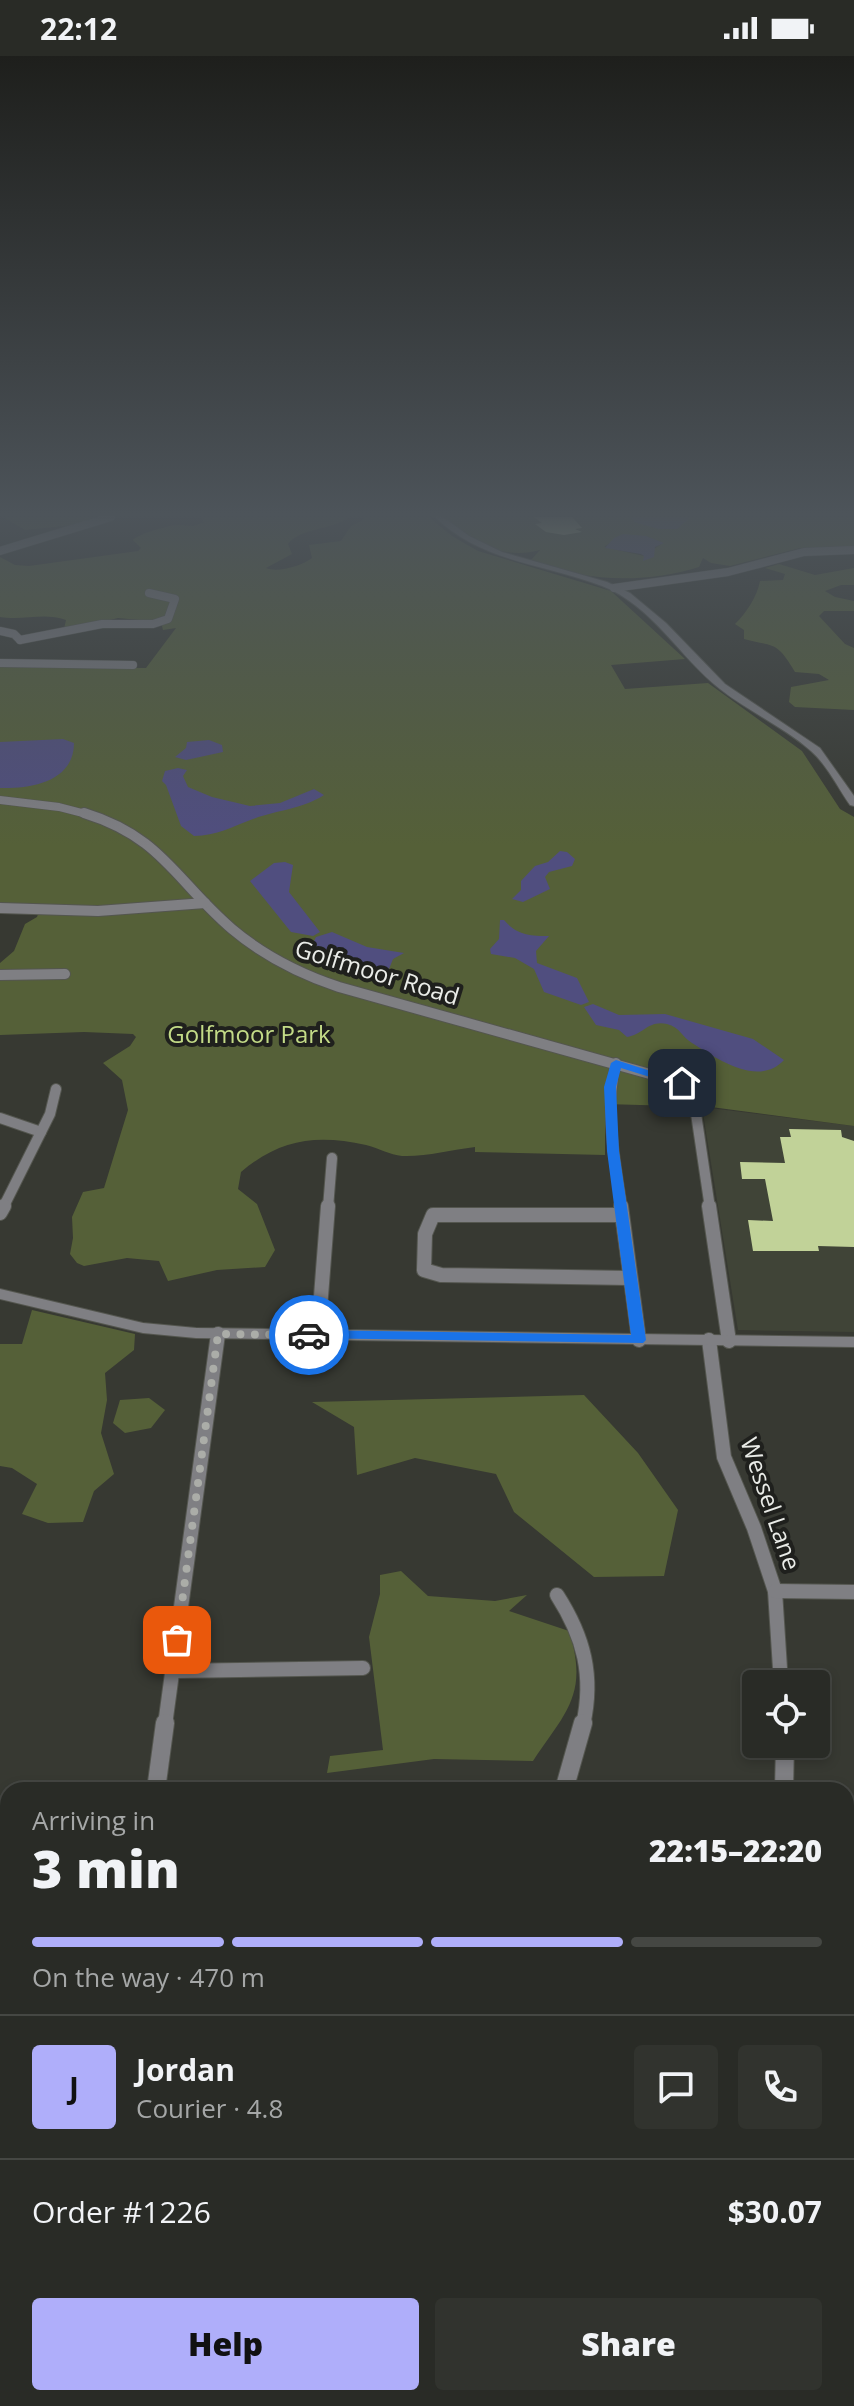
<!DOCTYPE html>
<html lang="en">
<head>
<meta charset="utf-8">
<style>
	:root { --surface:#292b26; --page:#31332e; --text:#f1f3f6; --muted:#a5a7a7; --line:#454743; --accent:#afaefa }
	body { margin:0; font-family:"Open Sans",sans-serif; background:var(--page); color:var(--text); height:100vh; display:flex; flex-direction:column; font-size:30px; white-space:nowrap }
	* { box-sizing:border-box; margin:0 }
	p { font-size:26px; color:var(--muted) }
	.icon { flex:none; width:44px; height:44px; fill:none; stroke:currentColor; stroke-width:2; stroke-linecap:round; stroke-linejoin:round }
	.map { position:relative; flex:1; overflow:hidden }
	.side { position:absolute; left:0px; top:1726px; width:854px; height:624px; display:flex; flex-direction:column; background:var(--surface); border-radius:24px 24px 0 0; box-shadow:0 4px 12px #0003,0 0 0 2px var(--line) }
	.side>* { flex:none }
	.controls { position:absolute; left:742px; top:1614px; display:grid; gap:16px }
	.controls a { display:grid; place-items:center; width:88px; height:88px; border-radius:8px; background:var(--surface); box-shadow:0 4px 12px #0003,0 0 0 2px var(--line); font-size:40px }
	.pin { position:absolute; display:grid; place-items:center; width:68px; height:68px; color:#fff; margin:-34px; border-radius:16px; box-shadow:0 4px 12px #0006 }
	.courier { position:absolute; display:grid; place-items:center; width:80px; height:80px; margin:-40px; border:6px solid #1a73e8; border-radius:50%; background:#fff; color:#222; box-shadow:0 2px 10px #0007 }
	.summary em { font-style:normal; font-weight:800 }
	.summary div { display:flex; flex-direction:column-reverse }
	.summary { display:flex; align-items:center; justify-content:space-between; height:136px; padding:0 32px }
	h1 { font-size:52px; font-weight:800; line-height:60px }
	.bar { display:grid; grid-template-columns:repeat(4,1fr); gap:12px 8px; align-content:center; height:96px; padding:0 32px }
	.bar i { height:10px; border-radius:6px; background:var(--line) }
	.bar .selected { background:var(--accent) }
	.bar p { grid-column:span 4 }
	.line { display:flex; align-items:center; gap:20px; padding:0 32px; border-top:2px solid var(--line) }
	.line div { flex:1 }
	.round { display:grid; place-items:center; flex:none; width:84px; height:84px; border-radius:8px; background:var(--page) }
	.cta { display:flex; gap:16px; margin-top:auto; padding:16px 32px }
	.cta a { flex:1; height:92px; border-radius:8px; background:var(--accent); color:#111; font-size:32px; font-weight:800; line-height:92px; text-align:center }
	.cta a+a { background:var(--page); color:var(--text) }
	.status { display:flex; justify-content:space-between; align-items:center; height:56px; padding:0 40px; background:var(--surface); direction:ltr }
	.status svg { height:22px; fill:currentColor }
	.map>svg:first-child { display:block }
</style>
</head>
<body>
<div class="status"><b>22:12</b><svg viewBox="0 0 49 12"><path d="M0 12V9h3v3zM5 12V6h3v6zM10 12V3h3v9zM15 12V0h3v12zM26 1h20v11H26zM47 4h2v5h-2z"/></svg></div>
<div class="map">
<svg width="854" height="2350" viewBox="0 0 854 2350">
	<rect width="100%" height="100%" fill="#373932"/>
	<polygon fill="#404437" points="702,1051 854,1070 854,1276 738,1274"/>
	<g fill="#556038" fill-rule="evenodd">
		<polygon points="3,461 100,461 74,469 25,474"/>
		<path d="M200 461H349C331 475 301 471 288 488L292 498 266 512C278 517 301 510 312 502L309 489 341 485 351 470 365 463 361 461H429L452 480 478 495 611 535 685 603 611 609 625 633 708 627 802 695 840 753 854 761V1070L711 1051 605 1048V1099L475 1096V1091C451 1094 425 1101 402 1100 390 1099 378 1092 366 1089 316 1078 280 1083 241 1116L238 1133 257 1148 275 1194 265 1211 217 1214 168 1225 159 1205 127 1202 84 1210 77 1207 70 1198 73 1182 72 1161 83 1136 104 1132 128 1054 122 1024 103 1007 130 990 136 981 133 978 84 976 0 979V907L14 895 25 868 37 861 41 850 0 849V611L146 612 176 572 163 574 161 566 118 562 110 564 111 572 64 573 66 564C43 556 24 565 0 561V501L15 509 29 510 138 495 141 492 133 484C138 478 169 469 178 469 189 469 193 472 204 466Z"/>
		<path d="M445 461H854V490L800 492 730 510 711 507 703 502 699 511C643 528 586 526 531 504L540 494C503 504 472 487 445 461ZM646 480 663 487 644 500 604 491 618 481Z"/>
		<path d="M779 508 815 519 854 512V529H841L825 535 835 541 854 545V555H824L819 560 845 588 854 592V654L795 651 789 646 791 631 829 624 819 618 795 616C777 586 776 591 744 583V574L735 568C746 557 757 541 760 525L783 524 785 518 765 512Z"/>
		<polygon points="32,1254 135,1278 134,1294 105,1317 107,1344 101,1377 114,1418 94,1435 83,1466 48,1467 22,1458 37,1428 12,1412 0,1410 0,1288 22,1288"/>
		<polygon points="584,1339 638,1397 678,1454 664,1520 594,1521 514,1456 496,1418 415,1402 357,1419 354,1371 312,1346"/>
		<polygon points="149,1342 165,1354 151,1372 125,1377 113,1367 120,1344"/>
		<path d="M401 1515 428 1540 495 1545 527 1539 509 1555 569 1575C589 1638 566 1656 533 1705L434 1703 327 1717 330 1700 383 1694 369 1581 380 1538V1519Z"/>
	</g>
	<g fill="#504e7f">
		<polygon points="632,461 691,461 677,473 659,473 634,466"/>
		<polygon points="623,478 646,480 664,487 655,491 654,501 643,505 644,500 641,498 605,492 614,482"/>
		<path d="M63 683 74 687C74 726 30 733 0 732V686Z"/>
		<polygon points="209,684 222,689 223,696 186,704 175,701 186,692 187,686"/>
		<path d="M178 712 187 714 183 720 188 731 212 741 250 750 280 747 314 733 324 739C303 753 277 754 253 763 234 770 216 780 194 780L181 770 166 729 162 725 165 715Z"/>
		<polygon points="560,795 567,796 575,803 572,810 549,816 545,821 550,833 523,846 512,843 521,834 521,825 535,810 548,806"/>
		<polygon points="285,806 293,809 289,836 320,876 313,880 291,876 250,825 274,807"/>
		<path d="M500 864H504C517 879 529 880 549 880L536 895 537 907 577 922 589 946 581 949 544 936 534 913 515 902 491 898 490 893 499 883Z"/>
		<polygon points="332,876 367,891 404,897 393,903 387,918 366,919 313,899 309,895 316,881"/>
		<path d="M593 948 619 959 665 958 753 983 784 1004C758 1032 716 1002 692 987 682 981 680 971 667 968 648 964 643 979 627 981L619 974 596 969 584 951Z"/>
	</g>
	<g fill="#c1d298">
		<polygon points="534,461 572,461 582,472 575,473 582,476 564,479 546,476 535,468 542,467"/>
		<polygon points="789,1073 841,1074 842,1081 854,1085 854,1191 818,1190 819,1195 753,1195 748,1164 773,1165 765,1123 742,1123 740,1106 785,1107 780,1081 791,1081"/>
	</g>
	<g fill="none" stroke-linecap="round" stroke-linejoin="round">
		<g stroke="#54564f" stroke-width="9">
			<g id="minor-far3">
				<polyline points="0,495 111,461"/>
				<polyline points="614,532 728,516 804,496 854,494"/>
				<polyline points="0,575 14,578 20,584"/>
				<polyline points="20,584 102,568 153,568 168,563 175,543 149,537"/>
				<polyline points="0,607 133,609"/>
				<polyline points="0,744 59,751 90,759"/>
			</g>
		</g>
		<g stroke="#54564f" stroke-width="12">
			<g id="minor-far2">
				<path d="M84 757C162 781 175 824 232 873 264 900 300 918 339 931L682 1027 694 1044 710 1152"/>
				<polyline points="0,852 98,855 205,847"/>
				<polyline points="0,919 65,918"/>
				<path d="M616 1007C604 1054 615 1104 622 1152"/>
				<polyline points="0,1062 41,1076"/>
				<polyline points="3,1152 50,1058 56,1033"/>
				<polyline points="328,1152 332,1102"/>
			</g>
		</g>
		<g stroke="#54564f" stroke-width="16">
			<g id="minor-far1">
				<polyline points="621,1150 639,1284"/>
				<polyline points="709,1150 729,1285"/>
				<polyline points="0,1157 4,1150"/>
				<polyline points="622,1159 433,1159 425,1178 424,1214 441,1219 629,1222"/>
				<polyline points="318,1279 328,1150"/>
				<polyline points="709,1284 724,1401 754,1472 775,1535 781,1628"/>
				<polyline points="775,1535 854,1536"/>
				<path d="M557 1539C584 1581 594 1620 583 1669"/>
				<polyline points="173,1615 363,1612"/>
				<polyline points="165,1669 218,1278"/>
			</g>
		</g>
		<g stroke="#54564f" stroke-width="20">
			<g id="minor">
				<polyline points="156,1734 165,1667"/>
				<polyline points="564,1734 583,1667"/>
				<polyline points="784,1734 785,1688"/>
				<polyline points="0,2035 8,2036"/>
				<polyline points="846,2055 854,2055"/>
				<polyline points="846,2256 854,2256"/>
			</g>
		</g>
		<g stroke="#54564f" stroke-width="2">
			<g id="tertiary">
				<path d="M435 461H443L469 480 502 496 607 526 630 537 666 567 725 628 820 692 854 740V750L850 749C838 732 827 709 811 695 784 671 749 656 720 633 679 601 653 550 602 530 543 507 483 507 435 461Z"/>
				<polygon points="0,1233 143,1267 196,1272 854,1281 854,1291 196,1282 143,1277 0,1243"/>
			</g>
		</g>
		<g stroke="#54564f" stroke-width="2">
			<g id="secondary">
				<polygon points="0,1779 8,1781 8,1801 0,1799"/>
				<polygon points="846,2328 854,2332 854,2350 836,2350 832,2342 846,2342"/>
			</g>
		</g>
		<use href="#minor-far3" stroke="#7f7f83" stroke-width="8"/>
		<use href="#minor-far2" stroke="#7f7f83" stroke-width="10"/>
		<use href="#minor-far1" stroke="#7f7f83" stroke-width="14"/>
		<use href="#minor" stroke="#7f7f83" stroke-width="18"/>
		<use href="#tertiary" fill="#7f7f83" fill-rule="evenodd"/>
		<use href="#secondary" fill="#a7a8ad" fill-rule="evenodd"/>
	</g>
	<linearGradient id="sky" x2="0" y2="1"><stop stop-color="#1e1f1c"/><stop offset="0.58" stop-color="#4d545a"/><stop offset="1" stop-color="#4d545a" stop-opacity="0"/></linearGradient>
	<rect width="854" height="790" fill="url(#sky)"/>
	<polygon fill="#1a73e8" points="616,1004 688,1027 682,1031 621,1012 616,1031 619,1095 646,1284 643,1287 304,1282 304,1276 309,1274 631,1279 607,1095 604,1031 611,1007"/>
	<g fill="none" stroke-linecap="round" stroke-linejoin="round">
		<polyline stroke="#abada8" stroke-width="8" stroke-dasharray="0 14.4" points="177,1584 218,1278 309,1279"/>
	</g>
	<g text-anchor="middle" stroke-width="8" stroke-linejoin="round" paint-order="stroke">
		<g font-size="24" fill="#eaece8" stroke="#1f201d">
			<text transform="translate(377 917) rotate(17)" y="8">Golfmoor Road</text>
			<text transform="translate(770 1448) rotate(71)" y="8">Wessel Lane</text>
		</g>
		<g font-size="24" fill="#c3db87" stroke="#1f201d">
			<text x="249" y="987">Golfmoor Park</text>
		</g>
	</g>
</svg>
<div class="controls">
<a><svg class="icon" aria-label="locate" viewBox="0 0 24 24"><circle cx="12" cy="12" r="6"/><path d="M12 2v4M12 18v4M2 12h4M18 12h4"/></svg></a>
</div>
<div class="pin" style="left:177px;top:1584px;background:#ea580c"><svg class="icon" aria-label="bag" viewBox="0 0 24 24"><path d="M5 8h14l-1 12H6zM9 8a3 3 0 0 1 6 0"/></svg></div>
<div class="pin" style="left:682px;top:1027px;background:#1f2937"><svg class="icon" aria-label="home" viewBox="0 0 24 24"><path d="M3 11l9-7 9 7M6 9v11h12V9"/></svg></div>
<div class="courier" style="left:309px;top:1279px"><svg class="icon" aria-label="car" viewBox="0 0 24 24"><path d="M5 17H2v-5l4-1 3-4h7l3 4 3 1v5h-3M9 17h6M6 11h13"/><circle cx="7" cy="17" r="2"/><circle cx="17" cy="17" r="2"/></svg></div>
<section class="side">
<div class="summary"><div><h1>3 min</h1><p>Arriving in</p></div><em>22:15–22:20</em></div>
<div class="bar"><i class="selected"></i><i class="selected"></i><i class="selected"></i><i></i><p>On the way · 470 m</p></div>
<div class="line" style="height:144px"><b class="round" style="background:var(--accent);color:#111">J</b><div><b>Jordan</b><p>Courier · 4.8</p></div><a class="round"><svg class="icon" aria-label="chat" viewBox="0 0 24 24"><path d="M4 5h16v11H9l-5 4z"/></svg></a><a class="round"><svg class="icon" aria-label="phone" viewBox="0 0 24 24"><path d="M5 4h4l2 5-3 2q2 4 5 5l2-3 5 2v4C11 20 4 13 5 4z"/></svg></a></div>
<div class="line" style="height:104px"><div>Order #1226</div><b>$30.07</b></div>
<div class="cta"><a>Help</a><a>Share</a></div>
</section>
</div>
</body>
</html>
